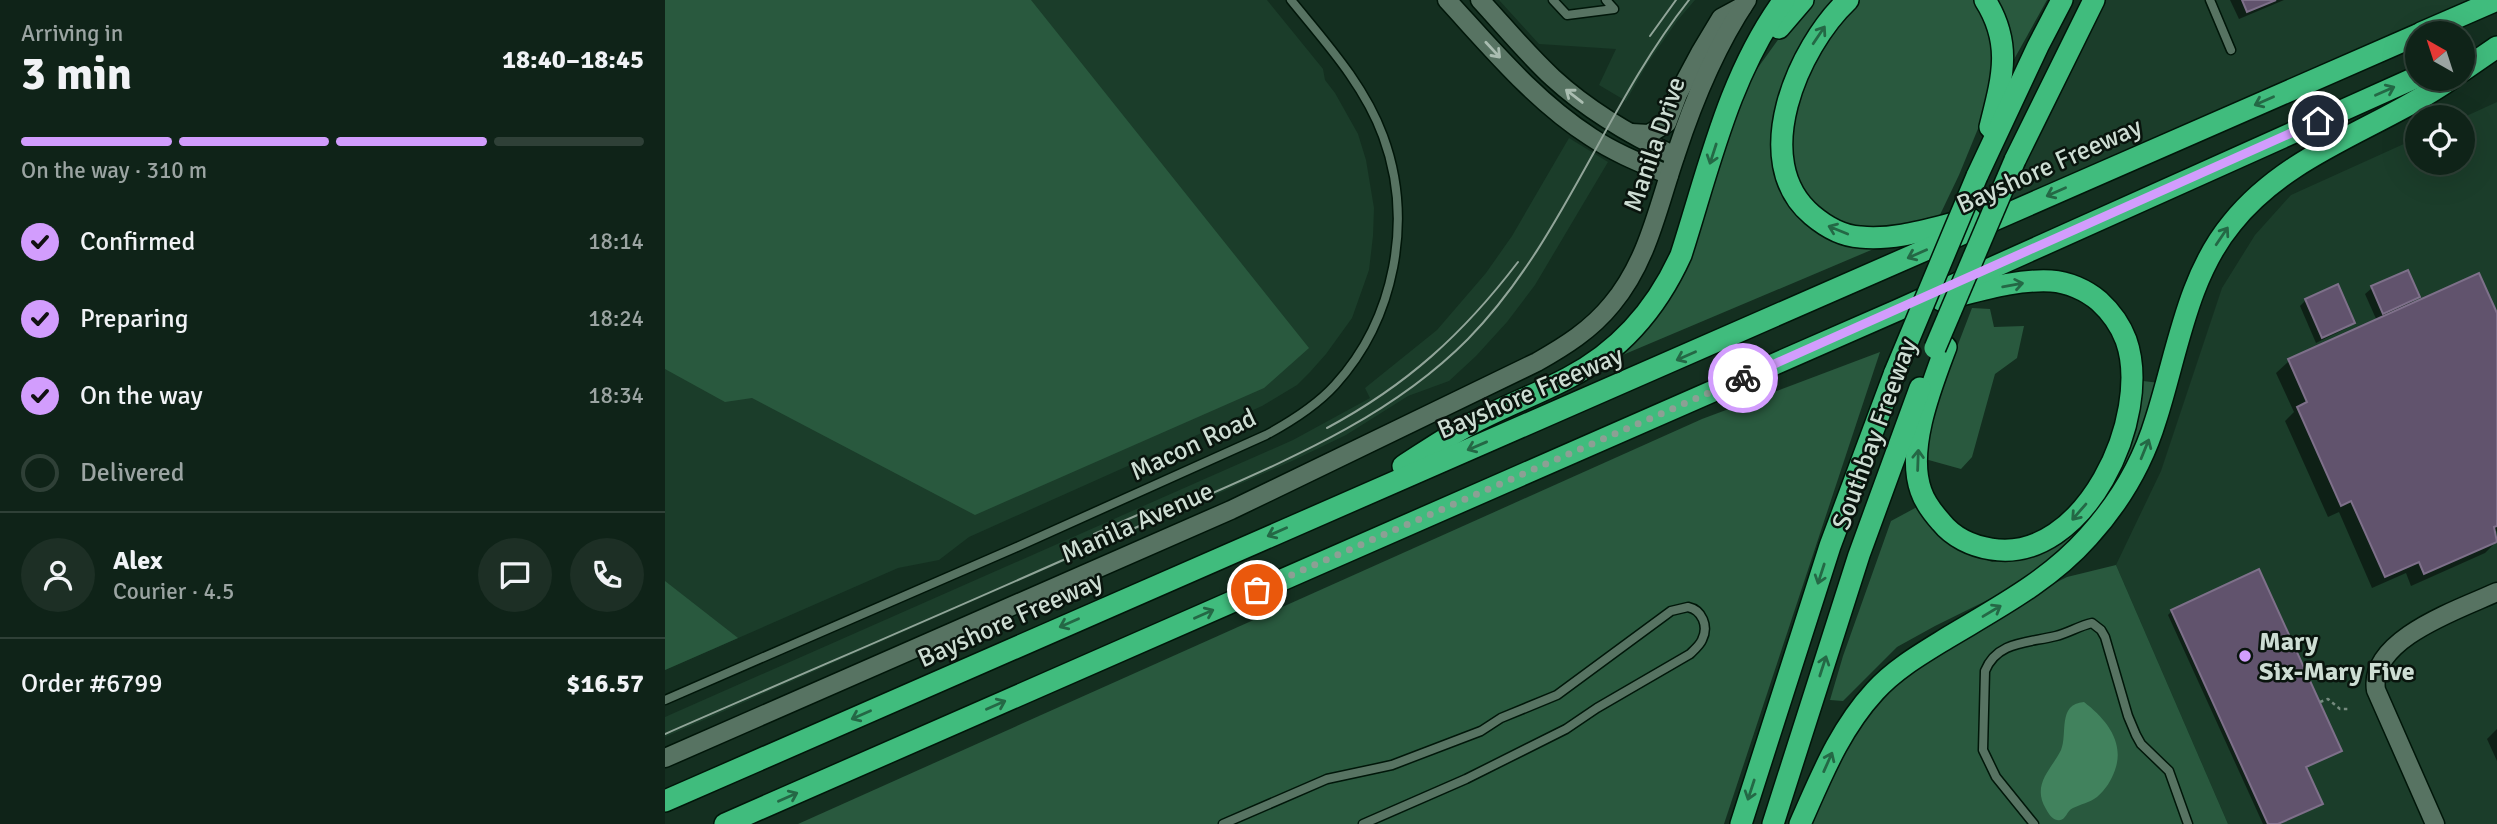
<!DOCTYPE html>
<html lang="en">
<head>
<meta charset="utf-8">
<style>
	:root { --surface:#0f2318; --page:#1d2f25; --text:#f1f3f6; --muted:#9ba4a2; --line:#2f4037; --accent:#d29dfd }
	body { margin:0; font-family:Signika,sans-serif; background:var(--page); color:var(--text); height:100vh; display:flex; flex-direction:column; font-size:26px; white-space:nowrap }
	* { box-sizing:border-box; margin:0 }
	p { font-size:23px; color:var(--muted) }
	.icon { flex:none; width:38px; height:38px; fill:none; stroke:currentColor; stroke-width:2; stroke-linecap:round; stroke-linejoin:round }
	.map { position:relative; flex:1; overflow:hidden }
	.panel { display:flex; flex-direction:column; background:var(--surface); width:665px }
	.panel>* { flex:none }
	.needle { width:46px; rotate:321deg }
	.buttons { position:absolute; left:1740px; top:21px; display:grid; gap:14px }
	.buttons a { display:grid; place-items:center; width:70px; height:70px; border-radius:50%; background:var(--surface); box-shadow:0 7px 28px #0002,0 0 0 2px var(--line); font-size:35px }
	.pin { position:absolute; display:grid; place-items:center; width:60px; height:60px; color:#fff; margin:-30px; border:4px solid #fff; border-radius:50%; box-shadow:0 2px 7px #0007 }
	.courier { position:absolute; display:grid; place-items:center; width:70px; height:70px; margin:-35px; border:5px solid #d29dfd; border-radius:50%; background:#fff; color:#222; box-shadow:0 2px 9px #0007 }
	.summary em { font-style:normal; font-weight:800 }
	.summary div { display:flex; flex-direction:column-reverse }
	.summary { display:flex; align-items:center; justify-content:space-between; height:119px; padding:0 21px }
	h1 { font-size:46px; font-weight:800; line-height:52px }
	.bar { display:grid; grid-template-columns:repeat(4,1fr); gap:10px 7px; align-content:center; height:84px; padding:0 21px }
	.bar i { height:9px; border-radius:5px; background:var(--line) }
	.bar .selected { background:var(--accent) }
	.bar p { grid-column:span 4 }
	.line { display:flex; align-items:center; gap:18px; padding:0 21px; border-top:2px solid var(--line) }
	.line div { flex:1 }
	.round { display:grid; place-items:center; flex:none; width:74px; height:74px; border-radius:37px; background:var(--page) }
	ol { padding:0 21px; list-style:none }
	li { display:flex; align-items:center; gap:21px; height:77px }
	li p { margin-inline-start:auto }
	li .icon { padding:7px; border-radius:50%; background:var(--accent); color:#111; stroke-width:4 }
	li:last-child { color:var(--muted) }
	li i { width:38px; height:38px; border:4px solid var(--line); border-radius:50% }
	main { display:flex; flex:1; min-height:0 }
	.map>svg:first-child { display:block }
</style>
</head>
<body>
<main>
<section class="panel">
<div class="summary"><div><h1>3 min</h1><p>Arriving in</p></div><em>18:40–18:45</em></div>
<div class="bar"><i class="selected"></i><i class="selected"></i><i class="selected"></i><i></i><p>On the way · 310 m</p></div>
<ol>
<li><svg class="icon" aria-label="check" viewBox="0 0 24 24"><path d="M5 12l5 5 9-10"/></svg>Confirmed<p>18:14</p></li>
<li><svg class="icon" aria-label="check" viewBox="0 0 24 24"><path d="M5 12l5 5 9-10"/></svg>Preparing<p>18:24</p></li>
<li><svg class="icon" aria-label="check" viewBox="0 0 24 24"><path d="M5 12l5 5 9-10"/></svg>On the way<p>18:34</p></li>
<li><i></i>Delivered</li>
</ol>
<div class="line" style="height:126px"><a class="round"><svg class="icon" aria-label="person" viewBox="0 0 24 24"><circle cx="12" cy="8" r="4"/><path d="M4 21q1-7 8-7t8 7"/></svg></a><div><b>Alex</b><p>Courier · 4.5</p></div><a class="round"><svg class="icon" aria-label="chat" viewBox="0 0 24 24"><path d="M4 5h16v11H9l-5 4z"/></svg></a><a class="round"><svg class="icon" aria-label="phone" viewBox="0 0 24 24"><path d="M5 4h4l2 5-3 2q2 4 5 5l2-3 5 2v4C11 20 4 13 5 4z"/></svg></a></div>
<div class="line" style="height:91px"><div>Order #6799</div><b>$16.57</b></div>
</section>
<div class="map">
<svg width="1832" height="824" viewBox="0 0 1832 824">
	<rect width="100%" height="100%" fill="#142f20"/>
	<g fill="#1b3d2a">
		<polygon points="0,0 602,0 658,69 660,80 670,93 693,134 701,160 709,208 708,236 704,270 687,318 661,354 645,372 632,385 597,406 304,537 274,560 233,568 0,670"/>
		<polygon points="834,0 1030,0 1012,21 982,64 961,101 934,85 951,49 874,44"/>
		<polygon points="1429,0 1832,0 1327,214"/>
		<polygon points="1832,102 1832,824 1563,824 1451,565 1496,471 1557,288 1590,235 1626,195 1752,138 1752,163 1797,163 1797,118"/>
		<polygon points="904,138 943,162 870,285 842,322 811,356 784,381 743,396 681,435 627,461 0,737 0,717 628,440 705,398 700,388 772,330 821,273 847,236"/>
	</g>
	<g fill="#29593e">
		<polygon points="0,0 366,0 644,348 599,388 310,515 87,398 60,402 0,369"/>
		<path d="M1146 0H1172L1133 52 1116 187C1122 199 1127 212 1138 220 1157 233 1189 244 1211 248L934 365 983 320 1079 87 1125 23Z"/>
		<polygon points="1191,0 1311,0 1326,21 1333,80 1294,175 1273,219 1195,231 1149,208 1124,165 1133,88 1183,7"/>
		<polygon points="1326,0 1382,0 1347,63"/>
		<polygon points="1307,308 1325,309 1329,327 1359,326 1352,358 1330,374 1307,457 1296,469 1260,459 1264,420"/>
		<polygon points="1215,352 1059,824 133,824 1037,419"/>
		<polygon points="1478,381 1495,383 1466,463 1417,535 1355,584 1270,626 1232,647 1178,701 1165,700 1178,656 1226,521 1252,507 1295,549 1327,562 1366,556 1386,547 1410,529 1466,432"/>
		<polygon points="1451,565 1563,824 1145,824 1166,773 1204,713 1242,674 1364,596 1402,577"/>
		<polygon points="0,581 73,638 0,670"/>
	</g>
	<path fill="#41825d" d="M1419 702C1441 719 1460 742 1450 770 1446 781 1441 789 1432 797 1424 803 1416 804 1408 808 1401 811 1401 822 1392 820 1387 819 1383 813 1381 809 1366 784 1387 769 1396 750 1403 734 1392 704 1419 702Z"/>
	<g fill="#0007">
		<polygon points="1565,0 1619,0 1574,19"/>
		<polygon points="1742,272 1753,296 1743,307 1832,317 1832,531 1829,533 1832,541 1820,553 1746,586 1741,573 1707,588 1674,512 1663,517 1620,421 1629,412 1611,373 1624,361 1712,321 1700,294 1707,288"/>
		<polygon points="1641,300 1688,322 1682,328 1651,343 1635,306"/>
		<polygon points="1507,611 1675,750 1640,768 1656,803 1652,807 1615,824 1598,824 1503,615"/>
		<polygon points="1832,729 1832,761 1822,739"/>
	</g>
	<g fill="#61536d" stroke="#7e708a" stroke-width="2">
		<polygon points="1577,0 1611,0 1582,12"/>
		<polygon points="1743,270 1755,297 1718,314 1706,286"/>
		<polygon points="1814,273 1832,313 1832,526 1829,527 1832,542 1759,574 1754,562 1720,577 1686,501 1676,506 1632,407 1642,402 1623,359"/>
		<polygon points="1673,284 1690,323 1657,338 1640,299"/>
		<polygon points="1594,569 1677,751 1641,767 1658,804 1613,824 1603,824 1506,610"/>
	</g>
	<g fill="none" stroke-linecap="round" stroke-linejoin="round">
		<g stroke="#001609" stroke-width="11">
			<g id="service">
				<polyline points="888,0 902,15 949,9 941,0"/>
				<polyline points="1545,0 1566,50"/>
				<path d="M0 700 352 547 601 435C627 421 651 406 670 385 730 319 749 220 718 136 699 84 660 42 626 0"/>
				<path d="M558 824 662 779 727 765 816 731 836 718 892 695 1006 611 1023 607C1037 610 1044 626 1037 640 1035 645 1029 650 1025 654L932 708 901 729 801 779 698 824"/>
				<path d="M1369 824 1331 777 1318 750 1320 671C1332 641 1363 643 1391 636 1403 633 1414 626 1427 623L1436 630 1440 637 1463 716 1471 735 1476 744 1504 771 1523 824"/>
			</g>
		</g>
		<g stroke="#001609" stroke-width="21">
			<g id="tertiary">
				<path d="M782 0C827 49 870 101 926 137 950 153 978 164 1004 175"/>
				<path d="M815 0C839 26 862 54 888 78 924 111 967 136 1010 156"/>
				<polyline points="966,133 984,134 1002,123 1013,94 1035,53 1056,18 1078,6"/>
				<path d="M1770 824 1711 690C1703 639 1795 609 1832 592"/>
			</g>
		</g>
		<g stroke="#001609" stroke-width="21">
			<path id="secondary" d="M0 758 566 510 872 362C900 346 926 330 947 304 983 261 993 206 1011 154 1029 99 1050 48 1082 0"/>
		</g>
		<g stroke="#001609" stroke-width="24">
			<g id="motorway">
				<path d="M1183 0C1133 47 1083 161 1147 215 1160 226 1177 236 1195 237 1232 241 1270 227 1306 219"/>
				<path d="M1320 0C1348 44 1337 79 1325 127"/>
				<polyline points="1114,28 1138,0"/>
				<polyline points="1756,33 1832,0"/>
				<polyline points="1797,71 1832,47"/>
				<polyline points="1350,160 1429,0"/>
				<polyline points="1312,176 1373,46 1397,0"/>
				<path d="M1276 300C1311 292 1349 279 1386 281 1403 282 1421 290 1434 301 1446 312 1455 324 1461 340 1488 416 1419 565 1326 549 1307 546 1288 537 1276 522 1268 513 1260 503 1256 491 1241 449 1266 387 1281 347"/>
				<path d="M738 466C760 452 783 436 806 424 837 407 871 395 903 378 955 351 992 308 1016 255 1044 168 1064 75 1119 0"/>
				<polyline points="0,801 1752,35"/>
				<polyline points="60,824 1233,310 1752,77"/>
				<polyline points="1076,824 1165,546 1230,372"/>
				<polyline points="1108,824 1194,555 1255,388"/>
				<path d="M1135 824C1156 777 1174 730 1210 691 1230 669 1256 654 1282 638 1332 608 1384 581 1423 537 1454 503 1478 462 1491 419 1512 354 1522 277 1567 223 1624 152 1714 129 1786 79"/>
			</g>
		</g>
		<polyline stroke="#758a7e" stroke-width="2.5" stroke-dasharray="3.5 3.5" stroke-linecap="butt" points="1655,702 1663,699 1675,709 1685,709"/>
		<use href="#service" stroke="#577362" stroke-width="8"/>
		<use href="#tertiary" stroke="#577362" stroke-width="18"/>
		<use href="#secondary" stroke="#577362" stroke-width="18"/>
		<use href="#motorway" stroke="#40bc7d" stroke-width="21"/>
		<g stroke="#91a599" stroke-width="2">
			<polyline points="985,36 1011,0"/>
			<path d="M662 428C742 385 798 334 853 262"/>
			<polyline points="429,534 484,510"/>
			<path d="M0 734C164 662 329 592 492 518 601 468 717 426 803 339 898 242 940 106 1024 0"/>
		</g>
		<g stroke="#001609" stroke-width="24" stroke-linecap="butt">
			<g id="motorway-bridge">
				<polyline points="1270,348 1350,160"/>
				<polyline points="1230,372 1312,176"/>
			</g>
		</g>
		<use href="#motorway-bridge" stroke="#40bc7d" stroke-width="21"/>
	</g>
	<defs><path id="oneway-shaft" d="M-6 0H5M1.5-3L5.5 0L1.5 3" fill="none" stroke-width="1.6" stroke-linecap="round" stroke-linejoin="round" transform="scale(1.75)"/></defs>
	<g stroke="#246845">
		<use href="#oneway-shaft" transform="translate(1154 35) rotate(-56)"/>
		<use href="#oneway-shaft" transform="translate(1720 91) rotate(-24)"/>
		<use href="#oneway-shaft" transform="translate(1599 101) rotate(156)"/>
		<use href="#oneway-shaft" transform="translate(1048 154) rotate(108)"/>
		<use href="#oneway-shaft" transform="translate(1391 192) rotate(156)"/>
		<use href="#oneway-shaft" transform="translate(1173 230) rotate(-158)"/>
		<use href="#oneway-shaft" transform="translate(1557 236) rotate(-56)"/>
		<use href="#oneway-shaft" transform="translate(1252 254) rotate(156)"/>
		<use href="#oneway-shaft" transform="translate(1348 285) rotate(-10)"/>
		<use href="#oneway-shaft" transform="translate(1021 356) rotate(156)"/>
		<use href="#oneway-shaft" transform="translate(812 446) rotate(157)"/>
		<use href="#oneway-shaft" transform="translate(1480 449) rotate(-68)"/>
		<use href="#oneway-shaft" transform="translate(1253 460) rotate(-88)"/>
		<use href="#oneway-shaft" transform="translate(1414 512) rotate(131)"/>
		<use href="#oneway-shaft" transform="translate(612 532) rotate(156)"/>
		<use href="#oneway-shaft" transform="translate(1156 574) rotate(108)"/>
		<use href="#oneway-shaft" transform="translate(1327 611) rotate(-31)"/>
		<use href="#oneway-shaft" transform="translate(539 614) rotate(-24)"/>
		<use href="#oneway-shaft" transform="translate(404 623) rotate(156)"/>
		<use href="#oneway-shaft" transform="translate(1158 666) rotate(-72)"/>
		<use href="#oneway-shaft" transform="translate(331 705) rotate(-24)"/>
		<use href="#oneway-shaft" transform="translate(196 715) rotate(156)"/>
		<use href="#oneway-shaft" transform="translate(1163 762) rotate(-66)"/>
		<use href="#oneway-shaft" transform="translate(1086 790) rotate(108)"/>
		<use href="#oneway-shaft" transform="translate(123 797) rotate(-24)"/>
	</g>
	<g stroke="#aabdb1">
		<use href="#oneway-shaft" transform="translate(828 50) rotate(47)"/>
		<use href="#oneway-shaft" transform="translate(909 96) rotate(-142)"/>
	</g>
	<g fill="none" stroke-linecap="round" stroke-linejoin="round">
		<polyline stroke="#8ca094" stroke-width="7" stroke-dasharray="0 12.6" points="592,590 1078,378"/>
		<polyline stroke="#d29dfd" stroke-width="9" points="1078,378 1653,121"/>
	</g>
	<circle fill="#d29dfd" stroke="#09140d" stroke-width="2.5" cx="1580" cy="656" r="7"/>
	<g text-anchor="middle" stroke-width="5" stroke-linejoin="round" paint-order="stroke">
		<g font-size="26" fill="#cdddd3" stroke="#09140d">
			<text transform="translate(989 144) rotate(-71)" y="9">Manila Drive</text>
			<text transform="translate(1384 165) rotate(-24)" y="9">Bayshore Freeway</text>
			<text transform="translate(865 392) rotate(-23)" y="9">Bayshore Freeway</text>
			<text transform="translate(1209 434) rotate(-70)" y="9">Southbay Freeway</text>
			<text transform="translate(528 444) rotate(-25)" y="9">Macon Road</text>
			<text transform="translate(472 522) rotate(-24)" y="9">Manila Avenue</text>
			<text transform="translate(345 619) rotate(-24)" y="9">Bayshore Freeway</text>
		</g>
		<g font-size="26" font-weight="bold" fill="#cdddd3" stroke="#09140d" text-anchor="start">
			<text x="1594" y="650">Mary<tspan x="1594" dy="30">Six-Mary Five</tspan></text>
		</g>
	</g>
</svg>
<div class="buttons">
<a><svg class="needle" viewBox="-14 -14 28 28"><path d="M0-13l5 13h-10z" fill="#e53935"/><path d="M0 13l5-13h-10z" fill="#9ba4a2"/></svg></a>
<a><svg class="icon" aria-label="locate" viewBox="0 0 24 24"><circle cx="12" cy="12" r="6"/><path d="M12 2v4M12 18v4M2 12h4M18 12h4"/></svg></a>
</div>
<div class="pin" style="left:592px;top:590px;background:#ea580c"><svg class="icon" aria-label="bag" viewBox="0 0 24 24"><path d="M5 8h14l-1 12H6zM9 8a3 3 0 0 1 6 0"/></svg></div>
<div class="pin" style="left:1653px;top:121px;background:#1f2937"><svg class="icon" aria-label="home" viewBox="0 0 24 24"><path d="M3 11l9-7 9 7M6 9v11h12V9"/></svg></div>
<div class="courier" style="left:1078px;top:378px"><svg class="icon" aria-label="bike" viewBox="0 0 24 24"><circle cx="6" cy="16" r="4"/><circle cx="18" cy="16" r="4"/><path d="M6 16l4-8h5l3 8M10 8l3 8H6M13 5h3"/></svg></div>
</div>
</main>
</body>
</html>
